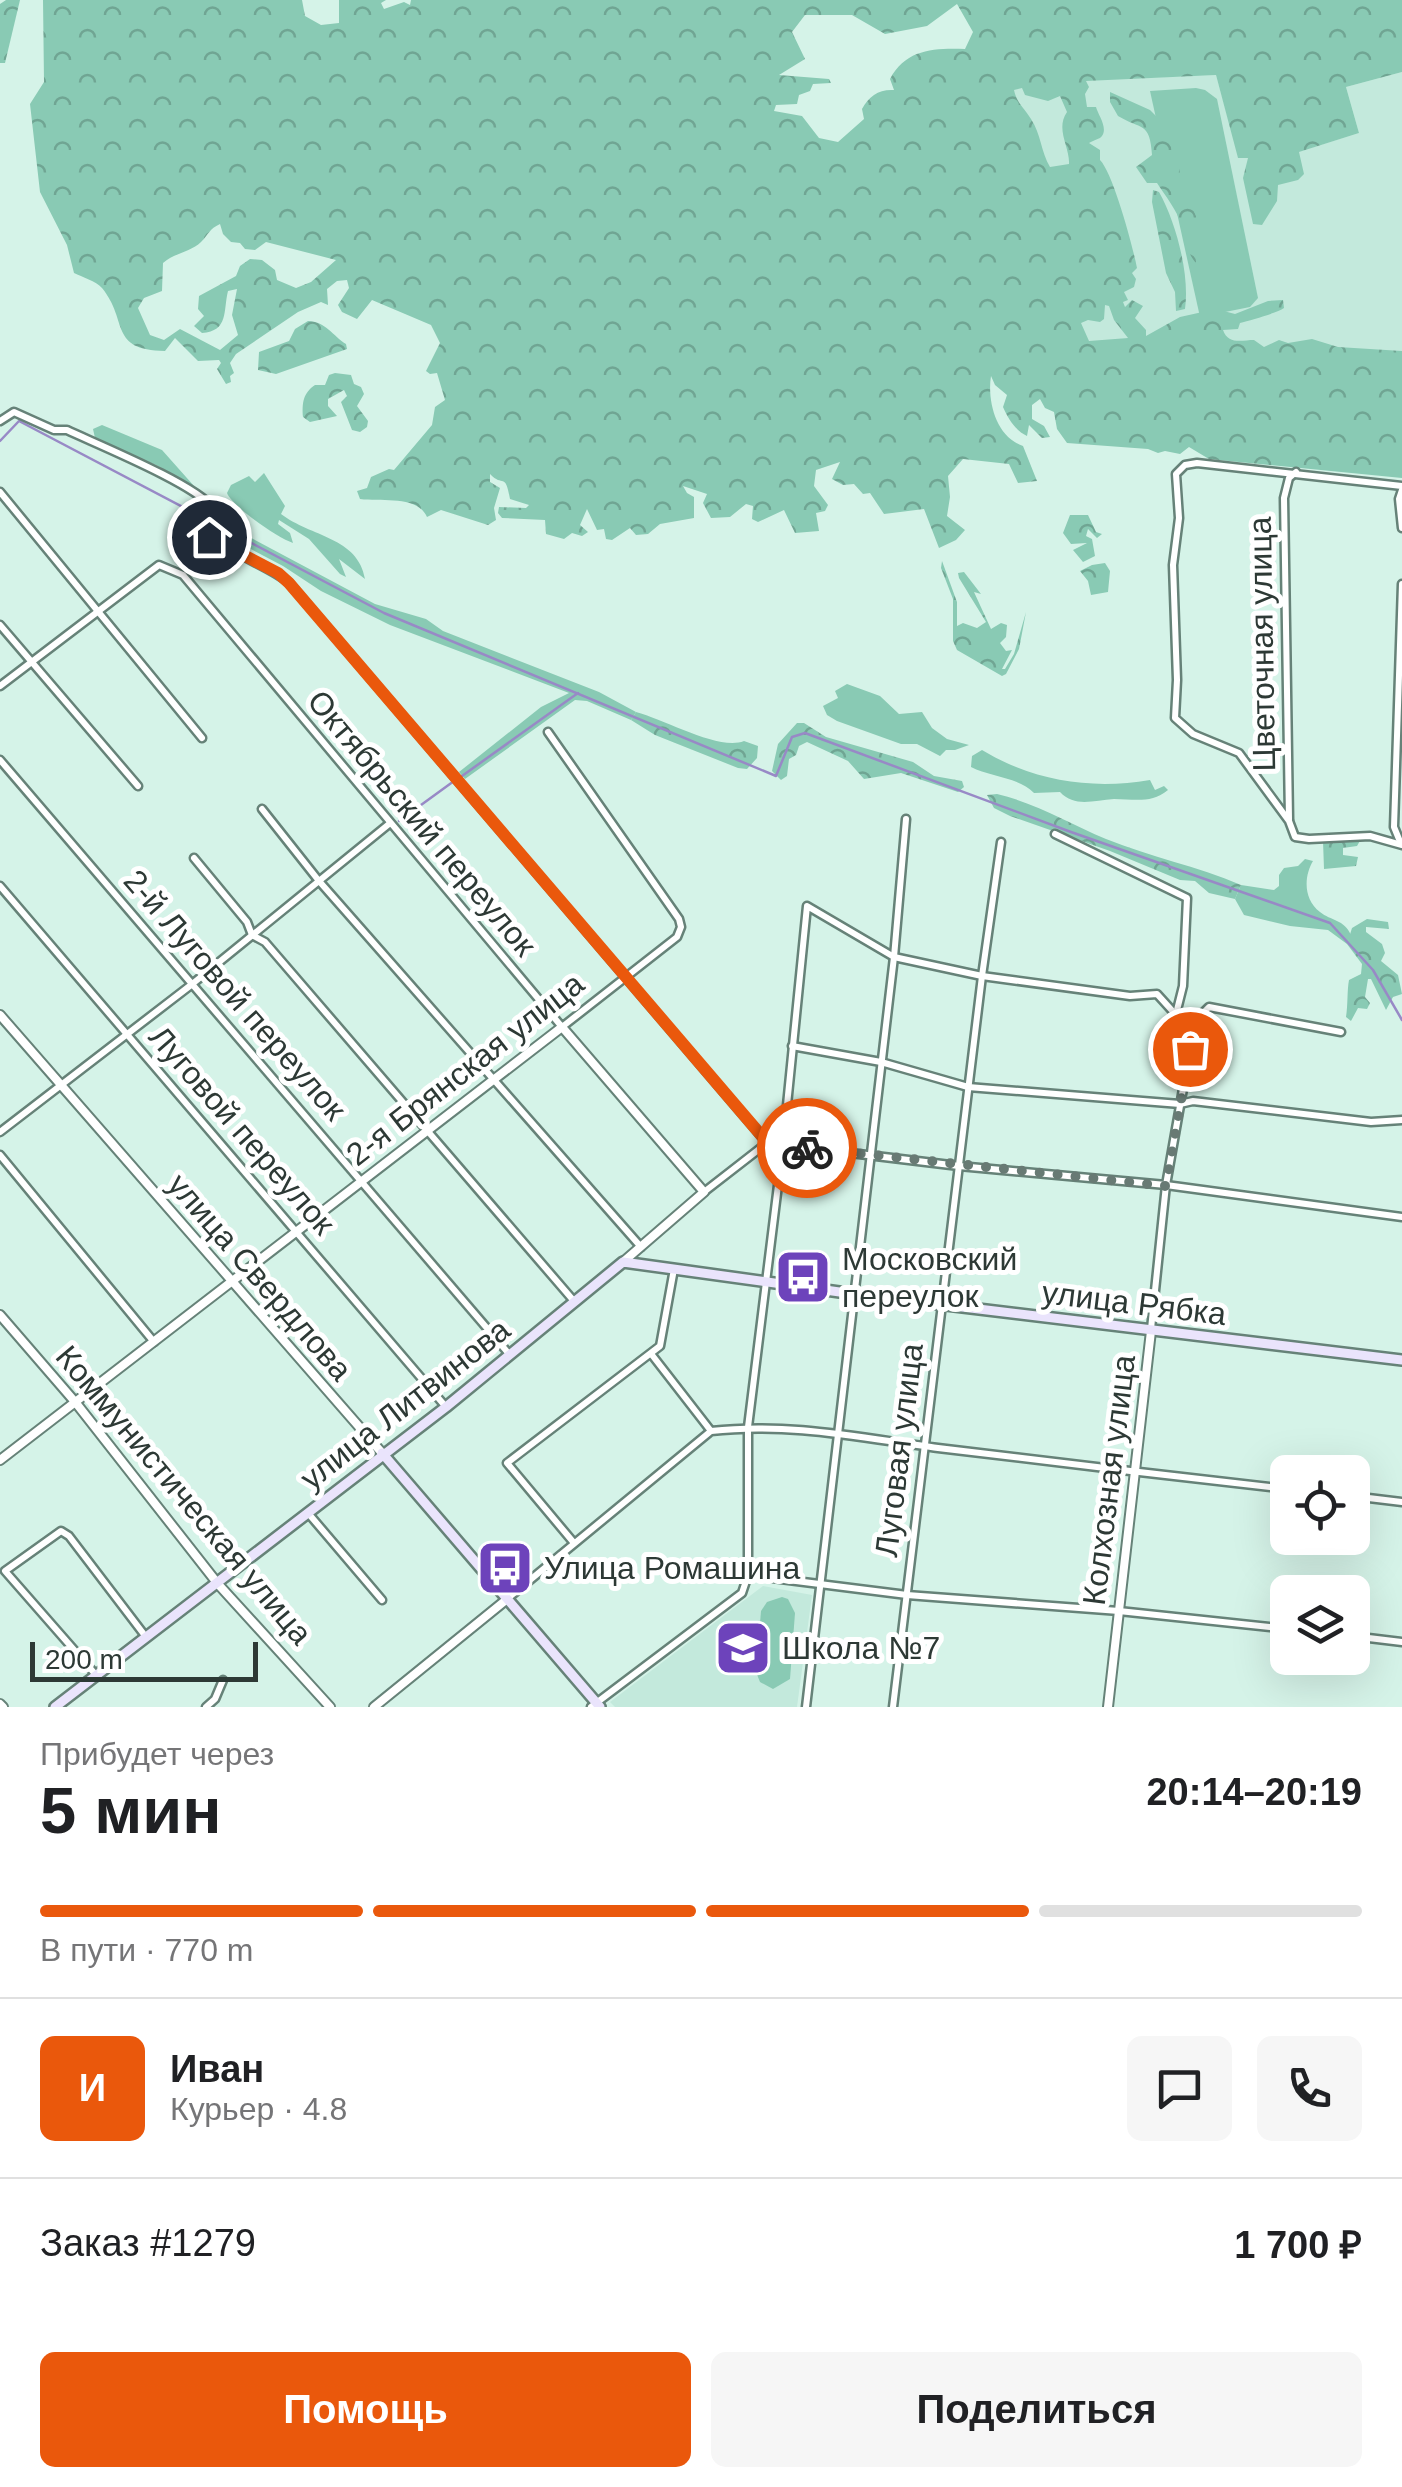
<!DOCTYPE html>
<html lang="ru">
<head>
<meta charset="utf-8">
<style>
	:root { --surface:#fff; --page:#f6f6f6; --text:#202124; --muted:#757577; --line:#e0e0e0; --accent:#ea580c }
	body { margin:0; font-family:Helvetica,sans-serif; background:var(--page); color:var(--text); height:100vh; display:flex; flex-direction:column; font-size:38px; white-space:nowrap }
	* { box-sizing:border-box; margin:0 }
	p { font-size:32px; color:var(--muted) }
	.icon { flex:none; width:55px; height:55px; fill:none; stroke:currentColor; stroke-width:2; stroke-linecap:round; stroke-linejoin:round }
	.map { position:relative; height:1707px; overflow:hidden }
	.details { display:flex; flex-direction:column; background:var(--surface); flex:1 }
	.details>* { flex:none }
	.fabs { position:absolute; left:1270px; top:1455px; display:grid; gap:20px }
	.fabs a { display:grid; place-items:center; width:100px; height:100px; border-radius:15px; background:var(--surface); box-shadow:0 10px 40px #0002; font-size:50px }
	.scale { position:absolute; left:30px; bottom:25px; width:228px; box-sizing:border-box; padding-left:10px; border:5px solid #2d3935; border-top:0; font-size:28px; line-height:35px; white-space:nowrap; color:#2d3935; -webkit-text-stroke:8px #fff; paint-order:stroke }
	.pin { position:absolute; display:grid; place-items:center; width:85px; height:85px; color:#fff; margin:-42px; border:5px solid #fff; border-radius:50%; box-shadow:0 2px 10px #0007 }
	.courier { position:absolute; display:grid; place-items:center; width:100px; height:100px; margin:-50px; border:8px solid #ea580c; border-radius:50%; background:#fff; color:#222; box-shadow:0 2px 12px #0007 }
	.overview em { font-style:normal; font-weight:800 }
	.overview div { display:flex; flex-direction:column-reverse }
	.overview { display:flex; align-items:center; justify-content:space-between; height:170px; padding:0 40px }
	h1 { font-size:65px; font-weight:800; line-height:75px }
	.bar { display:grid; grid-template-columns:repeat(4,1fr); gap:15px 10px; align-content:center; height:120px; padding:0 40px }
	.bar i { height:12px; border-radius:8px; background:var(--line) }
	.bar .selected { background:var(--accent) }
	.bar p { grid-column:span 4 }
	.line { display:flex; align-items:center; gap:25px; padding:0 40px; border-top:2px solid var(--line) }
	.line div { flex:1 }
	.round { display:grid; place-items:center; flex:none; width:105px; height:105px; border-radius:15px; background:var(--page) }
	.primary-button { display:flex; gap:20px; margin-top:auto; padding:20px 40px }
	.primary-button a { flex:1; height:115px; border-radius:15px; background:var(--accent); color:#fff; font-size:40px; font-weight:800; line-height:115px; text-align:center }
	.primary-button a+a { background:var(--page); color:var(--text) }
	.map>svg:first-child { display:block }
</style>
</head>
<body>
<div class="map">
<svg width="1402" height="1707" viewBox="0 0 1402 1707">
	<defs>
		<pattern id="forest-crowns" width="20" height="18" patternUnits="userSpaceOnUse" patternTransform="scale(2.5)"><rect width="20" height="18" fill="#89cab4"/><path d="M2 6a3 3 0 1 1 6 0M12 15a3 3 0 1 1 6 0" fill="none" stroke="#70a593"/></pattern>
	</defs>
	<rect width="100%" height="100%" fill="#d5f3e8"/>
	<g fill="#c3e9dc">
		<polygon points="1402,72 1402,358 1203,348 1201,331 1070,344 1013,89 1065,81 1216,75 1239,158 1298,152 1359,133 1346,87"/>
		<polygon points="763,1586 812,1595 797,1707 615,1707 610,1702"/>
	</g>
	<g fill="#89cab4">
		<polygon points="1196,88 1205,90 1217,99 1258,298 1250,307 1200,317 1150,91"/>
		<polygon points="102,425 162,450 194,486 156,465 102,443 95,438 93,429"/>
		<path d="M264 473 285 506 281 514C311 537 358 537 365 579L339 559 346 577 340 574 309 539 279 520 278 524 290 533 293 543C277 538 232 506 227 493L231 485 249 476 255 482Z"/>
		<polygon points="210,516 375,604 426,619 443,631 599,692 636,712 631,720 587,701 575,700 465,779 459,772 541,707 569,693 390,625 321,591 283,566 211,528"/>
		<polygon points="847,684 880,696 899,714 922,712 932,728 947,739 969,745 955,750 946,750 940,756 917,744 901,744 837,721 827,715 823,706 838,698 835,691"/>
		<path d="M982 750C1033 781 1091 790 1150 780L1155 790 1164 786 1168 790C1151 804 1134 799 1114 799 1094 800 1075 808 1060 792L1034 793C1019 777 990 777 971 767L972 756Z"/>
		<path d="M1305 859 1313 861C1304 876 1303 899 1320 912 1331 921 1344 919 1351 935L1347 944 1328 930 1290 926 1244 915 1235 899 1241 885 1274 890 1279 886V875L1284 868 1298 866Z"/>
		<polygon points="782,1597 788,1599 795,1613 790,1679 773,1689 760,1682 756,1672 761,1611 767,1602"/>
	</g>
	<g fill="url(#forest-crowns)" fill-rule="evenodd">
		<polygon points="6,0 20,0 5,63 0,63 0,4"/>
		<path d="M43 0H302L305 16 321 25 339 23V0H386L381 3 384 9 404 2 410 5 411 0H1402V72L1346 87 1359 133 1299 152 1304 174 1298 180 1278 185 1277 201 1262 225 1253 224 1243 178 1248 158H1238L1216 75 1086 81 1089 87 1085 94 1087 107H1096C1098 115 1110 130 1100 138 1096 140 1092 141 1089 143L1100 150V160C1113 173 1133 247 1137 268L1132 273 1136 279 1134 287 1124 292 1128 300 1123 302 1125 307 1132 300 1143 306 1135 318 1146 330V336L1180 317 1216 309 1235 314 1268 301 1283 300 1284 308C1277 313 1251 320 1240 323L1238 329 1223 330C1228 345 1242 340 1254 340L1264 347 1279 340 1288 343 1312 339 1338 347 1402 351V478L1209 459 1189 447 1180 454 1165 451 1158 453 1148 449 1067 443 1057 429 1054 412 1045 408 1040 399 1032 405V419L1044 426 1050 437 1042 438 1029 425 1027 436C1015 430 1009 420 1003 407L1007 395 995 385 991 376C987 401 996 437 1023 446L1037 481 1018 483 1009 464 963 459 948 476 950 497 947 516 965 530 956 540 939 548 924 509 884 514 870 493 863 494 854 484 843 485 832 479 840 462 816 470 814 486 828 505 825 511 816 513 819 531 795 533 784 510 758 522 752 519 753 506 746 504 730 517 711 518 703 503 707 494 683 486 687 493 694 497V518L660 524 648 534 636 535 630 528 612 540 606 539 604 529 597 530 587 509 580 525 588 532 582 536 572 533 564 539 546 534 545 520 502 518 498 513 499 507 526 508 529 505 510 499C505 471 503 488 490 474V482L500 488 494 508 496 520 488 525 441 510 427 517C417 495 383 502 360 499L357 491 367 488 371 477 389 469 394 470 432 425 435 407 445 400 437 373 430 374 426 371 440 343 431 325 372 300 357 319 342 312 338 305 349 288 347 280 337 281 327 289 328 305 321 302 298 312 236 354 230 363 234 373 230 376 231 382 226 384 217 369 221 363 219 360 198 361 175 338 165 351C108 350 129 321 102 288 96 281 82 277 74 273L67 245 40 192 30 104 44 82ZM957 4 973 32 965 49C934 48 906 49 890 79L894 90C879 89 869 96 862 109L864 119 838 142 819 138 802 116 774 111 776 105 797 104 799 95 810 91 813 84 831 83 829 79 779 75 805 59 792 32 805 15H852L885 34 927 26ZM1022 88 1025 95 1048 101 1060 96 1067 112C1055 129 1070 147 1069 164L1050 167C1041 152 1041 134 1031 119 1024 107 1017 104 1014 90ZM220 224 223 234 231 242 240 243 245 249 255 250 266 242 336 260 311 282 296 288 277 280 275 270 262 260 250 259 240 266 236 276 199 296 198 309 204 316 194 326 202 333C229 331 223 311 228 291L237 289 232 315 238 335 220 350 180 329 164 340 150 335 138 308 144 298 162 291 163 263C174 253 191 252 201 242 209 234 209 229 220 224ZM1105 305 1109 306 1114 320 1128 338 1089 341 1081 323 1088 320 1100 322 1104 319Z"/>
		<path d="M1110 92 1150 110 1168 128 1174 142 1183 189 1196 216V263C1185 251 1188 239 1182 225 1177 211 1165 195 1157 183H1147L1136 167 1152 155C1150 121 1141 130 1118 116L1110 102Z"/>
		<path d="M1153 190 1159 192C1176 222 1190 275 1185 309L1176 311 1175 292 1166 273 1152 202Z"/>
		<path d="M308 321C325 321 333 336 346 344L347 349 276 374 258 370 259 352 289 341 295 329Z"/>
		<path d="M335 373 351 375 354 384 361 387 364 394 357 406 368 421 367 427 360 432 352 430 341 402 347 396 344 390 328 399V406L337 416 310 422 303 417C302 403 303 393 315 385H325L329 375Z"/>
		<polygon points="1070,515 1088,515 1096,532 1102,534 1097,538 1088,529 1086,536 1092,539 1095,556 1083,562 1073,550 1087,543 1071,544 1063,533"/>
		<polygon points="942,561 957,602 957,626 963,623 977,628 986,622 959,578 958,573 964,572 981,594 974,592 991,629 1001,623 1007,625 1006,637 1000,643 1006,651 1012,650 1002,669 1005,669 1014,654 1026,612 1019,649 1006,674 1002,676 957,650 953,641 953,599 941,568"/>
		<polygon points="1105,563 1110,571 1108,592 1091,595 1088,581 1080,571 1092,565"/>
		<path d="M636 712C666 720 719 751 744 741L758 746 757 758 747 769 738 768 655 735 631 720Z"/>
		<polygon points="797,723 804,723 826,737 913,762 934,776 962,781 964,787 958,792 901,773 864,779 848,761 807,742 799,746 796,755 789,759 787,776 781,780 772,771 778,744"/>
		<path d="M997 794C1036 803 1070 824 1106 839 1150 857 1197 866 1241 885L1235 899 1209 893 1195 881 1180 880 1110 851 1010 816 994 808 987 795Z"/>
		<polygon points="1361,839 1357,846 1343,848 1343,855 1358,857 1356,866 1324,869 1323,841"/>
		<path d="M1367 919 1388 922 1389 929 1366 927V932L1382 944 1385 953 1381 961 1398 975 1402 994 1393 997 1386 1010 1371 979H1368L1365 997 1370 1003 1367 1009 1358 1008 1351 1021 1346 1017C1348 1005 1347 990 1349 980L1361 974 1362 964 1347 944 1352 928Z"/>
	</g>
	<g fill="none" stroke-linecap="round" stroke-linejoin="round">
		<g stroke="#9889c6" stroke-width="2.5">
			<polyline points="0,441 19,421 198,515"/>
			<polyline points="208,520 384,613 776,776 792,737 805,733 1071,832 1330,923 1373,970 1402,1020"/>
			<polyline points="462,776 578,693"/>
			<polyline points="399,821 454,781"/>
		</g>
		<g stroke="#668278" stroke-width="11">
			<g id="minor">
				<path d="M0 421 14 412 54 430H67C99 445 195 484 213 508"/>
				<polyline points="1402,486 1197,463 1185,465 1176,474 1179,518 1173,565 1177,680 1175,718 1193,734 1239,753 1289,821 1295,837 1309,839 1370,836 1402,845"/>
				<polyline points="1402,490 1399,499 1402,528"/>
				<polyline points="0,492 202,738"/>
				<path d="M203 524C207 546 271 565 289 583L767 1143"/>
				<polyline points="0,625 138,786"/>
				<polyline points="0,686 159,565 183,575 562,1027 677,937 681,927 679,919 548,732"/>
				<polyline points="0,760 510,1355"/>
				<polyline points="262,809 319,881 641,1247"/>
				<polyline points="1289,819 1284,498 1289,478 1296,472"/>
				<polyline points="1055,834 1187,898 1183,986 1176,1014"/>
				<polyline points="1401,844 1394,827 1402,584"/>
				<polyline points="194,858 247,922 252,935 265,942 573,1300"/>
				<polyline points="0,886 446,1407"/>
				<polyline points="792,1046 881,1062 968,1087 1180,1104 1193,1101 1371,1122 1402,1120"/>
				<polyline points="0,1132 191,985 389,824"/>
				<polyline points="0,1155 154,1342"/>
				<polyline points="704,1192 767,1143 959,1166 1166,1185 1402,1217"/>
				<polyline points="1151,1329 1166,1185 1195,1021"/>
				<polyline points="652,1355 711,1431"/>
				<polyline points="1352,1496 1402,1502"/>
				<polyline points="308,1513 382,1600"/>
				<polyline points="574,1543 507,1463 660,1346 674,1269"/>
				<polyline points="748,1575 907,1595 1119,1611 1288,1629"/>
				<path d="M507 1599 711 1431C788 1422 862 1438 938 1448 1055 1462 1171 1476 1288 1489"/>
				<polyline points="1352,1636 1402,1642"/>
				<polyline points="96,1675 5,1571 61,1531 69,1536 146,1637"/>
				<polyline points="206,1707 215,1699 223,1680"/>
				<polyline points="591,1707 742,1593 748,1575 748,1427 783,1145 807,906 894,957 982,976 1130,996 1157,994 1177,1016 1195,1021 1209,1007 1341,1032"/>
				<polyline points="806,1707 894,957 906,819"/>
				<polyline points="893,1707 982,976 1001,842"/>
			</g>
		</g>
		<g stroke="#668278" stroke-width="12">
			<g id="tertiary">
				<polyline points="0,1015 382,1453"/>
				<polyline points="0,1315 76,1403 218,1584 330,1707"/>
				<polyline points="0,1460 562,1027 704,1192 623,1262"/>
				<polyline points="0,1704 3,1707"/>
				<polyline points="374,1707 506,1600"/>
				<polyline points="1108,1707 1151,1331"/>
			</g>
		</g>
		<g stroke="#668278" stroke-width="14">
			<g id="secondary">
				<polyline points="382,1453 600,1707"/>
				<polyline points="55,1707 446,1407 623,1262 854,1294 1402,1360"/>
			</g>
		</g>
		<use href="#minor" stroke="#fff" stroke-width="6"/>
		<use href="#tertiary" stroke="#fff" stroke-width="8"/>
		<use href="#secondary" stroke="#eae4fc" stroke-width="9"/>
	</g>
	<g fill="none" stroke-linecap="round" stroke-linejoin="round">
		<polyline stroke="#687a74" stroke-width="10" stroke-dasharray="0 18" points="807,1148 1166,1186 1190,1049"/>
		<polyline stroke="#ea580c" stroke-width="12" points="209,537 278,573 289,583 767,1142 807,1148"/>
	</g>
	<defs>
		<g id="bus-square" transform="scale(2.875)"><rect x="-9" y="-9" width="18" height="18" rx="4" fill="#6d43bb" stroke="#fff"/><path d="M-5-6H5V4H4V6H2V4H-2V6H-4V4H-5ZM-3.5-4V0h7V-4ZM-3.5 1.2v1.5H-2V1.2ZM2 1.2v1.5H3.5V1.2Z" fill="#fff"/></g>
		<g id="school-square" transform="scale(2.875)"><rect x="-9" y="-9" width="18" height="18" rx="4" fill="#6d43bb" stroke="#fff"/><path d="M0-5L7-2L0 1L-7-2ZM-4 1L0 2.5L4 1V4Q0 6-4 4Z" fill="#fff"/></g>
	</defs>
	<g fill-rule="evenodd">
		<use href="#bus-square" x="803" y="1277"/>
		<use href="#bus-square" x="505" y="1568"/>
		<use href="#school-square" x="743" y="1648"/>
	</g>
	<g text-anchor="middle" stroke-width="10" stroke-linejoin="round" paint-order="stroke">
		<g font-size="32" fill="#2d3935" stroke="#fff">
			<text transform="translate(1262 644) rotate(-91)" y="11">Цветочная улица</text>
			<text transform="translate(422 823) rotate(50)" y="11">Октябрьский переулок</text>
			<text transform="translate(235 995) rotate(49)" y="11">2-й Луговой переулок</text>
			<text transform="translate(465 1069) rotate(-38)" y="11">2-я Брянская улица</text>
			<text transform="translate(242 1130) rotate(49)" y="11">Луговой переулок</text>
			<text transform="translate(260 1277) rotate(49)" y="11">улица Свердлова</text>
			<text transform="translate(1134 1303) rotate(7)" y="11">улица Рябка</text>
			<text transform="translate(405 1404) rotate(-38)" y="11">улица Литвинова</text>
			<text transform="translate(899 1450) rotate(-83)" y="11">Луговая улица</text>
			<text transform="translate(1109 1480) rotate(-83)" y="11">Колхозная улица</text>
			<text transform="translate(184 1495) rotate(50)" y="11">Коммунистическая улица</text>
		</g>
		<g font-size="32" fill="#2d3935" stroke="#fff" text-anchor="start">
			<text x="842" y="1270">Московский<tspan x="842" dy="37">переулок</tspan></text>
			<text x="544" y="1579">Улица Ромашина</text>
			<text x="782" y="1659">Школа №7</text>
		</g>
	</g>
</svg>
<div class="fabs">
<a><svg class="icon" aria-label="locate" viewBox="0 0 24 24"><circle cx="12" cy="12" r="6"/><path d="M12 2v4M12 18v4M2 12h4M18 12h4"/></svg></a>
<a><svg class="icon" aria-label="layers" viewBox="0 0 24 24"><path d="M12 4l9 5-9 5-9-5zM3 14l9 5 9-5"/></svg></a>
</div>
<div class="scale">200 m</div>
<div class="pin" style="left:1190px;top:1049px;background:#ea580c"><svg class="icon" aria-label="bag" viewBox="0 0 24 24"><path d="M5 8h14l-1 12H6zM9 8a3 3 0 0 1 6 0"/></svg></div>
<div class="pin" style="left:209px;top:537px;background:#1f2937"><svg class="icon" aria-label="home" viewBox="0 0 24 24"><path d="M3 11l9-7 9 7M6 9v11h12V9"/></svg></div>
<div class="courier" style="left:807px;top:1148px"><svg class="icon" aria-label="bike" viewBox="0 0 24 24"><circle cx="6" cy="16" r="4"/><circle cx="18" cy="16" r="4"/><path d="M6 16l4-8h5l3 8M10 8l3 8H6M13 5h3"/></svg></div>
</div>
<section class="details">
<div class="overview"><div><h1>5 мин</h1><p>Прибудет через</p></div><em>20:14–20:19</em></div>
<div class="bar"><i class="selected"></i><i class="selected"></i><i class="selected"></i><i></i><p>В пути · 770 m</p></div>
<div class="line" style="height:180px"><b class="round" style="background:var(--accent);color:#fff">И</b><div><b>Иван</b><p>Курьер · 4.8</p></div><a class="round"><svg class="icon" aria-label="chat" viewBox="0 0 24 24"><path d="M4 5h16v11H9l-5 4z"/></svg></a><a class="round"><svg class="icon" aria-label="phone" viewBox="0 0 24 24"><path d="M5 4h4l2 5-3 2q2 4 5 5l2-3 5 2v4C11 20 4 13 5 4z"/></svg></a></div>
<div class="line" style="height:130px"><div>Заказ #1279</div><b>1 700 ₽</b></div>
<div class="primary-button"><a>Помощь</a><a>Поделиться</a></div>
</section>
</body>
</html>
